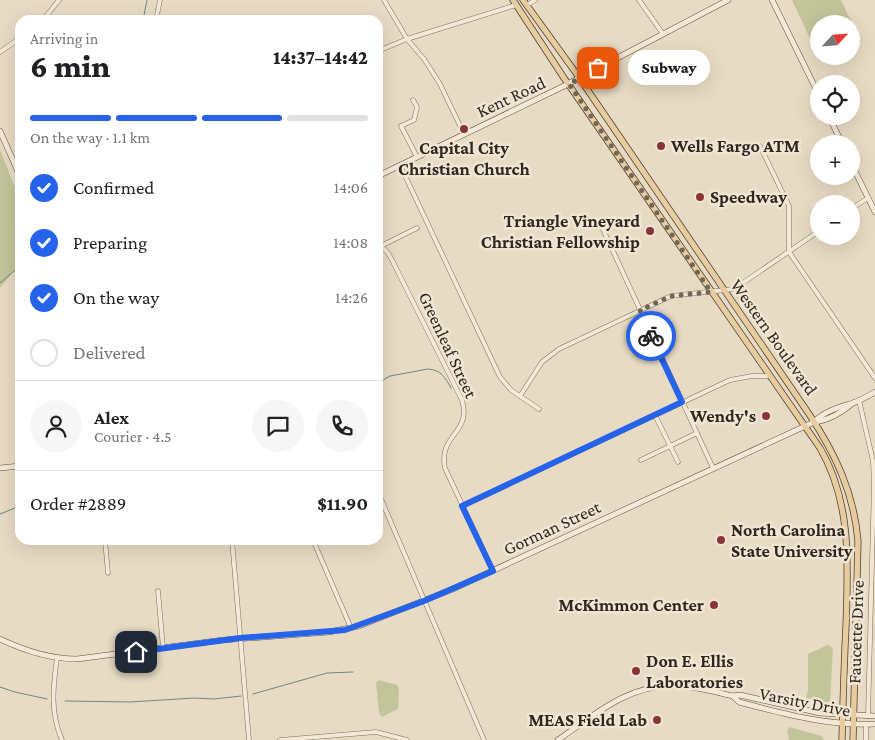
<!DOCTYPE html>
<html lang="en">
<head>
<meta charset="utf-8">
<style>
	:root { --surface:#fff; --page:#f6f6f6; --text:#202124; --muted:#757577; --line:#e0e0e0; --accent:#2563eb }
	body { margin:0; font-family:"Crimson Pro",serif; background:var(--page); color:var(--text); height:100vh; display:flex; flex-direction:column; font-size:19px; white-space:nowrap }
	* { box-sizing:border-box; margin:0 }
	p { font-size:16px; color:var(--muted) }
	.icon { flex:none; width:28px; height:28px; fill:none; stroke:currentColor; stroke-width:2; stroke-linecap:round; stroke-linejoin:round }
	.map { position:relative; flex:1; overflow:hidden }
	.side { position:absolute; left:15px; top:15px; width:368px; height:530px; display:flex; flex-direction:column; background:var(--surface); border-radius:15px; box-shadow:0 5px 20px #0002 }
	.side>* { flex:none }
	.needle { width:32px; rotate:64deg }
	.buttons { position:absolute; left:810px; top:15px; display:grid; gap:10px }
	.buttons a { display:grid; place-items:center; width:50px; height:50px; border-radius:50%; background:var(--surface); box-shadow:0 5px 20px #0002; font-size:25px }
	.pin { position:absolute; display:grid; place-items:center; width:42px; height:42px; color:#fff; margin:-21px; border-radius:10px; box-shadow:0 2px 8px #0006 }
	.courier { position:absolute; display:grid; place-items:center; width:50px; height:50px; margin:-25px; border:4px solid #2563eb; border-radius:50%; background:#fff; color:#222; box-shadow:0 1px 6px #0007 }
	.bubble { position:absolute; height:35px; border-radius:18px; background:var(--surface); box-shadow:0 5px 20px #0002; font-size:16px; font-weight:800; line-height:35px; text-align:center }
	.head em { font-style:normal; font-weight:800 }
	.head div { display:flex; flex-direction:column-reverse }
	.head { display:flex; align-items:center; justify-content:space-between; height:85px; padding:0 15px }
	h1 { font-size:32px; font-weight:800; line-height:38px }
	.bar { display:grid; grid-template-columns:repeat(4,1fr); gap:8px 5px; align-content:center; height:60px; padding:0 15px }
	.bar i { height:6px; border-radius:4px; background:var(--line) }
	.bar .on { background:var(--accent) }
	.bar p { grid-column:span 4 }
	.line { display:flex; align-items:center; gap:12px; padding:0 15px; border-top:1px solid var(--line) }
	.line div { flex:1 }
	.round { display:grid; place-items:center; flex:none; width:52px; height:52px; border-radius:26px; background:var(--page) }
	ol { padding:0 15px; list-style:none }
	li { display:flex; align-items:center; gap:15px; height:55px }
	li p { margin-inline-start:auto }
	li .icon { padding:5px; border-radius:50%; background:var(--accent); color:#fff; stroke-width:4 }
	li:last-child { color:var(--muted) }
	li i { width:28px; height:28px; border:2px solid var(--line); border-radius:50% }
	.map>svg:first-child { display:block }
</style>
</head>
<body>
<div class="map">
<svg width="875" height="740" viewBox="0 0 875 740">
	<rect width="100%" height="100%" fill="#e8dbc4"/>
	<g fill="#c2c59a">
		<polygon points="792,0 841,0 861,42 851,46 851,24 819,24 819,56 830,56 820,60"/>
		<polygon points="0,150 20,200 20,263 0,288"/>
		<polygon points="828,645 833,648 830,701 824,704 807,700 806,698 808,691 808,654"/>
		<polygon points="379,680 397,685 399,689 398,709 382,717 379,713 376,683"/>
		<polygon points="789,727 821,736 824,740 789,740 787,732"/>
	</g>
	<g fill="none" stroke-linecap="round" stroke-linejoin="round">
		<g stroke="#6e8980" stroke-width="1">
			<polyline points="143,20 147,0"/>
			<polyline points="0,283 20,266"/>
			<path d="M378 383 390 376 428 369C441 370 445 377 451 388"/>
			<polyline points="0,514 20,506"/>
			<polyline points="0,687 15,692 47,699"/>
			<polyline points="253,694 327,673 353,672"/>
			<polyline points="65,701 130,702 194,698 214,699 241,696"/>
		</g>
		<g stroke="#806d5d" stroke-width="5">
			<g id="street">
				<polyline points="384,0 407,39 424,59 440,84 464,134"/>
				<polyline points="639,0 663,34"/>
				<polyline points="527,5 535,0"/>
				<polyline points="43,20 59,0"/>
				<polyline points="156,20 160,0"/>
				<polyline points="378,51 407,39 516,5"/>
				<polyline points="0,52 20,38"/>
				<polyline points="413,100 417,107 414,120 401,126 417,157"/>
				<polyline points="760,146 789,206 789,252 875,378"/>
				<polyline points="400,165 500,377 511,390 539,409"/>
				<polyline points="851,209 868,198"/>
				<polyline points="601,225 713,468"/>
				<path d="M378 243 388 253 392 260 462 400C472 434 438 434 445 468L493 571"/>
				<polyline points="381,246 417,228"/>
				<polyline points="520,396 542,362 559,349 671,296 734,289 819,231"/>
				<polyline points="859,400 873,461 874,485 868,716"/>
				<polyline points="655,415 678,462"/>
				<polyline points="641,460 697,433"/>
				<polyline points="378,492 484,740"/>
				<polyline points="462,506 730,380 752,376 770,376"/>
				<polyline points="105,540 108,573"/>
				<polyline points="232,540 249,740"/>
				<polyline points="313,540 351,628"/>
				<polyline points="158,591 163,648"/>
				<path d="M57 658C53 687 50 713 62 740"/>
				<polyline points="280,740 376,732 407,740"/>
				<polyline points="866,740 866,725"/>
			</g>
		</g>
		<g stroke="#624f40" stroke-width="6">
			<g id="secondary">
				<polyline points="772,0 819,95"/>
				<polyline points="829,116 842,144"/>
				<polyline points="0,131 20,176"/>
				<polyline points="851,163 875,212"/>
				<polyline points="378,176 562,87 728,0"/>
				<path d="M814 422C827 421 843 412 853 403"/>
				<polyline points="0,468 20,466"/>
				<path d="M0 639C25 651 49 659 77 659L223 640 329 632 359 626 453 589 814 422C824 411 840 407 853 403 861 400 868 396 875 392"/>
				<path d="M733 696 739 702C785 714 827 726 875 724"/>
				<path d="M558 740C594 715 630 683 677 686 696 686 715 692 733 696L740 695 820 713 875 716"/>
			</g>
		</g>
		<g stroke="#4f3d31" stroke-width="7">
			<g id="primary">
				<path d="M513 0 564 78 820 448C852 503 848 565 846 626 844 664 843 702 842 740"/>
				<path d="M523 0 576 73 809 414C835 453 854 493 858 541L853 740"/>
			</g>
		</g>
		<use href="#street" stroke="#f4e9d6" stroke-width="4"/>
		<use href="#secondary" stroke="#f4e9d6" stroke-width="5"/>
		<use href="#primary" stroke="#e7cca0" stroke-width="5.5"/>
	</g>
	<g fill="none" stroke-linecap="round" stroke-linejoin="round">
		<polyline stroke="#726659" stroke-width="5" stroke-dasharray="0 9" points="598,68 569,84 711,292 671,296 640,310 651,336"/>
		<polyline stroke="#2563eb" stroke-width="6" points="136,652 240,638 345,630 424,601 493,571 462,506 682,402 651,336"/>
	</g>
	<g fill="#88343a" stroke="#f0e6d3" stroke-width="2">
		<circle cx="464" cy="129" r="5"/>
		<circle cx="661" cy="146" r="5"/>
		<circle cx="700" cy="197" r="5"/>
		<circle cx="650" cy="231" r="5"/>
		<circle cx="766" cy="416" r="5"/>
		<circle cx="721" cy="540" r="5"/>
		<circle cx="714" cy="605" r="5"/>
		<circle cx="636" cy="671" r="5"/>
		<circle cx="657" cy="720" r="5"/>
	</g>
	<g text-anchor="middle" stroke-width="5" stroke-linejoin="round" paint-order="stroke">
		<g font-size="18" fill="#32271f" stroke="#f0e6d3">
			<text transform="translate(511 97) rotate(-25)" y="6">Kent Road</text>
			<text transform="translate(774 337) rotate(55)" y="6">Western Boulevard</text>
			<text transform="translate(448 345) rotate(65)" y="6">Greenleaf Street</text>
			<text transform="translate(552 528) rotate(-25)" y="6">Gorman Street</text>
			<text transform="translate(856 632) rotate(-88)" y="6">Faucette Drive</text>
			<text transform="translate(805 702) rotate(11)" y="6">Varsity Drive</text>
		</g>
		<g font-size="18" font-weight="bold" fill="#32271f" stroke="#f0e6d3" text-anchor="start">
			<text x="671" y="152">Wells Fargo ATM</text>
			<text x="464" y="154" text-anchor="middle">Capital City<tspan x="464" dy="21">Christian Church</tspan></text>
			<text x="710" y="203">Speedway</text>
			<text x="640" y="227" text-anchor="end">Triangle Vineyard<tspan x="640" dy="21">Christian Fellowship</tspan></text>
			<text x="756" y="422" text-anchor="end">Wendy's</text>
			<text x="731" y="536">North Carolina<tspan x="731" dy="21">State University</tspan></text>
			<text x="704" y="611" text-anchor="end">McKimmon Center</text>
			<text x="646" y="667">Don E. Ellis<tspan x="646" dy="21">Laboratories</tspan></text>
			<text x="647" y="726" text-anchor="end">MEAS Field Lab</text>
		</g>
	</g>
</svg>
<div class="buttons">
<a><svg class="needle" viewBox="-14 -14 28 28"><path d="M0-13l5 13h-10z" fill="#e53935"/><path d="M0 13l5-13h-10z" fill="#757577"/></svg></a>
<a><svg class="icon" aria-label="locate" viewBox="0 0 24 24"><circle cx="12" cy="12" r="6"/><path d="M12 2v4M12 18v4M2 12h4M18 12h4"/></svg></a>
<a>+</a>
<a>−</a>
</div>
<div class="pin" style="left:598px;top:68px;background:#ea580c"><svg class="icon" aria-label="bag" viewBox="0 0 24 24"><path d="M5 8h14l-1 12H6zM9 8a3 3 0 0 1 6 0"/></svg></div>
<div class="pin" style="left:136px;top:652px;background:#1f2937"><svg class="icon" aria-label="home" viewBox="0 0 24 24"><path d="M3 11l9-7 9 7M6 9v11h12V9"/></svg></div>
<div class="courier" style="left:651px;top:336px"><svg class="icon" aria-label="bike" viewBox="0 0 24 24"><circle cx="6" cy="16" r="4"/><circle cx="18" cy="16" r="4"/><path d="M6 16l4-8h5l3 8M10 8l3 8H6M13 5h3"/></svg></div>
<div class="bubble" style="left:628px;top:50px;width:82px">Subway</div>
<section class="side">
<div class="head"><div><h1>6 min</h1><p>Arriving in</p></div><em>14:37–14:42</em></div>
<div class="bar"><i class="on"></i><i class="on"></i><i class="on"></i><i></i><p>On the way · 1.1 km</p></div>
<ol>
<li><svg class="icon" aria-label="check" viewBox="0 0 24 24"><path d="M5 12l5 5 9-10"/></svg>Confirmed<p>14:06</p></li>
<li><svg class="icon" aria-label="check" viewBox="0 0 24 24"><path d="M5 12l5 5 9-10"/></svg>Preparing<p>14:08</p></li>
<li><svg class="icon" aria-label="check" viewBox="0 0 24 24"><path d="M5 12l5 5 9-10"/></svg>On the way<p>14:26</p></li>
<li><i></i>Delivered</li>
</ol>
<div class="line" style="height:90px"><a class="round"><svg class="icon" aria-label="person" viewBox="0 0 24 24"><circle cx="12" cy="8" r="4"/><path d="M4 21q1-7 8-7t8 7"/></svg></a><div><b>Alex</b><p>Courier · 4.5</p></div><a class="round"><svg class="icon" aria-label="chat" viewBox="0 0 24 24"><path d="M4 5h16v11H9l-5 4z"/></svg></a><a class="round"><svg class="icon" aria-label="phone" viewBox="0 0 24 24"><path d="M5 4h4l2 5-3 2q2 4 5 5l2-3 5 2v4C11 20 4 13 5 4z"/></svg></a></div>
<div class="line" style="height:65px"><div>Order #2889</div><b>$11.90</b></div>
</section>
</div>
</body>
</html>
